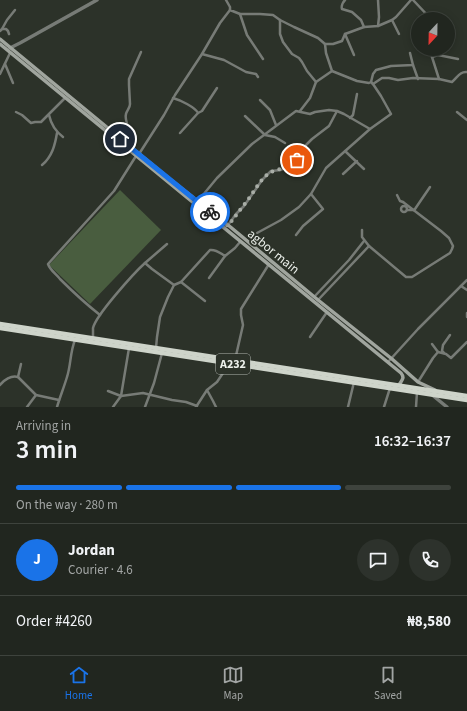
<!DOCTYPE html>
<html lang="en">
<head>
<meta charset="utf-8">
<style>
	:root { --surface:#21261f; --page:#2d322c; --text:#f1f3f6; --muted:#a2a5a4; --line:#3e433d; --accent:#1a73e8 }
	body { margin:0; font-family:"Source Sans 3",sans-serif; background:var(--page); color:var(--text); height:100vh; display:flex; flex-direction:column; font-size:15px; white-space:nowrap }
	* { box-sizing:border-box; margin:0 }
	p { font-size:13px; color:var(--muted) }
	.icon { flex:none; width:22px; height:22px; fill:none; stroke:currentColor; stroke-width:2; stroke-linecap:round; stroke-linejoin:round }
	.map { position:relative; height:407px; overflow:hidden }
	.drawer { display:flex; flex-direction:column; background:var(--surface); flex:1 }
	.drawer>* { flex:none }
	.needle { width:26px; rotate:202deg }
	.buttons { position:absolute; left:411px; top:12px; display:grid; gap:8px }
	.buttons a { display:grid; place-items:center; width:44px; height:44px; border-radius:50%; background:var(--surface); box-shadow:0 2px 10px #0003,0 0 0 1px var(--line); font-size:20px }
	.pin { position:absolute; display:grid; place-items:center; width:34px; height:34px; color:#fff; margin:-17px; border:2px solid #fff; border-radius:50%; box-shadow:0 1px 4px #0007 }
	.courier { position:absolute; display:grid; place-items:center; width:40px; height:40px; margin:-20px; border:3px solid #1a73e8; border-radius:50%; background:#fff; color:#222; box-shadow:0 1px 5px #0007 }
	.summary em { font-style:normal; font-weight:600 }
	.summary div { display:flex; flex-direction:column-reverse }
	.summary { display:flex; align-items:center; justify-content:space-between; height:68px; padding:0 16px }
	h1 { font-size:26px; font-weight:600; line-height:30px }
	.bar { display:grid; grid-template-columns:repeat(4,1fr); gap:6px 4px; align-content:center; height:48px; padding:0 16px }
	.bar i { height:5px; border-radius:3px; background:var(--line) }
	.bar .active { background:var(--accent) }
	.bar p { grid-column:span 4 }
	.line { display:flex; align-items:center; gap:10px; padding:0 16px; border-top:1px solid var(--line) }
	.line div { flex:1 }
	.round { display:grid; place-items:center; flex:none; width:42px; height:42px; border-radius:21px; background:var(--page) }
	.menu { display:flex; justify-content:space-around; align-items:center; height:56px; border-top:1px solid var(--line); background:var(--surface); font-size:11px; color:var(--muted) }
	.menu a { display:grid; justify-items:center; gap:2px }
	.menu .active { color:var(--accent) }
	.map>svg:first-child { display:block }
</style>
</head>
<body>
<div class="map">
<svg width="467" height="407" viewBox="0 0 467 407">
	<rect width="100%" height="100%" fill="#2c3229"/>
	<polygon fill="#495d3f" points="120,190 161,230 90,304 49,265"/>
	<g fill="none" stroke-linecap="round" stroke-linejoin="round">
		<g stroke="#777b76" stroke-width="2.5">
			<polyline points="226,0 230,7 230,10 240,14 260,14 273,15 280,20 294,27 318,38 325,44 333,44 342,41 345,34 364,27 378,26 392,20 396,17 411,0"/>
			<path d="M345 0C343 2 341 6 342 9L352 12 361 20 364 27"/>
			<polyline points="413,0 431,19"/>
			<polyline points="240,14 247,35 263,59"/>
			<polyline points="280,20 280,34 283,42 292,54 299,58 302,62 307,71 316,82 332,71"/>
			<polyline points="392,20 399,34"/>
			<polyline points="378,26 379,17 378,0"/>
			<polyline points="2,29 7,20 15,10"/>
			<polyline points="0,31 2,29 6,29 8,31 9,34"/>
			<polyline points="345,34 354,55"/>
			<path d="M325 44 326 53 332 71 357 81 369 83 371 82 373 84 382 78H389L398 80 413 78 439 79 452 82C457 78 460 71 467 72"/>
			<polyline points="433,52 432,57 439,79"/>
			<polyline points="202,54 224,60 246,72 256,74 258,77"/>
			<polyline points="432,57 438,55 458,59"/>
			<polyline points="5,64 13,83"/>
			<polyline points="413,65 418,79"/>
			<polyline points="0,74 10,53"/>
			<polyline points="371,82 373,74 376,70 391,66 413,65 410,53"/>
			<path d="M173 98C180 100 195 107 198 113L180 133"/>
			<polyline points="260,100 270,110 276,125"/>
			<polyline points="300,111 310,98 316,82"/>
			<polyline points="16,112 22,115 31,123 35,122 41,122 65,98"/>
			<polyline points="457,112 467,120"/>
			<polyline points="198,113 202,111 217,88"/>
			<path d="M49 115C51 124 55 131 63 137"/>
			<polyline points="245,116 265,135 275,137 285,143"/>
			<polyline points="350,118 353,115 357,94"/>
			<path d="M121 139 128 127C127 124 125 117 126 114 127 110 130 108 130 104L129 85V79L141 52"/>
			<polyline points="345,151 364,169"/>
			<polyline points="139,154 164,115 175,95 202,54 220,23 230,10"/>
			<path d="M42 165C52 157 55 145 57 133"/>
			<polyline points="343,174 357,161"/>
			<polyline points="397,195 400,201 403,202"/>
			<polyline points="198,201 217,178 252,144 296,111 310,114 315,112 329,110 337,111 344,114 370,129"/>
			<circle cx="404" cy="209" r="3"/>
			<polyline points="407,210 414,210 415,209 430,187"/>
			<polyline points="228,225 236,214 244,206 258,186 262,180 271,171 281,170 295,163 297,160 300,152 302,149 312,139 329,126 337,111"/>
			<polyline points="362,230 362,237 369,246 406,277 412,277 450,253 452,249 453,246 449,238 441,231 403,202"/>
			<polyline points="296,235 303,226 323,209 311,194"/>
			<polyline points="249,243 257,233 281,220 299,207 311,194 326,168 370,129 391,114 381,96 373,84"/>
			<polyline points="145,263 167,244"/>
			<polyline points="209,278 225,256"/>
			<polyline points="181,282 205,301"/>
			<polyline points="461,286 467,290"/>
			<polyline points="314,297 349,260 364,241"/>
			<polyline points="318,300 369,246"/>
			<polyline points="467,313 467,317"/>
			<path d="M100 315C86 304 73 292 60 279 56 274 50 270 48 264L114 191 136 156"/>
			<polyline points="310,337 327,312"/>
			<path d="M93 338C93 335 93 331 93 328 96 315 134 273 145 263L152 269 174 285"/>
			<polyline points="432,344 438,352"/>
			<path d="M156 348 157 337 160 317 168 297 174 285 181 282 210 250C216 249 220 253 225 256L235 248 240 242"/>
			<polyline points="444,353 442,351 443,345 450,335"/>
			<polyline points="235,360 243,325 241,315 241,309 269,264"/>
			<polyline points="388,362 418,329 467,280"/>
			<polyline points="18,377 21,364"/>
			<polyline points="418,382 433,358 438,352 446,354 451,358 467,342"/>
			<path d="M0 385C4 380 11 375 18 377L36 395 59 400"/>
			<polyline points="207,390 213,401 216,407"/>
			<polyline points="108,391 121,396 143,393 172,400 186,402 197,406"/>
			<polyline points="27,407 36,395"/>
			<path d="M57 407C60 397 64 387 67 377 71 365 70 352 75 340"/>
			<polyline points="113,407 121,396 129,348"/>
			<polyline points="145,407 154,383 162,353"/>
			<polyline points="196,407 207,390 217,382 229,364"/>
			<polyline points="348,407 354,382"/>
			<polyline points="384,407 390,388"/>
			<polyline points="416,407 417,392"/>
		</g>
		<g stroke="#777b76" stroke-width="3.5">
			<polyline points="10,48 20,43 97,0"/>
			<polyline points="431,394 447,407"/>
		</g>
		<g stroke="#a0a59e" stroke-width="3.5">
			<polyline points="0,39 166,176 228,225 318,300 392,359 418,382 435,390"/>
			<path d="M0 44 401 373C405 378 402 380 399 385"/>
		</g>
		<g stroke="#ced4ca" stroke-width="4.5">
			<polyline points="0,324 467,396"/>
			<polyline points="0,328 467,400"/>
		</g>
	</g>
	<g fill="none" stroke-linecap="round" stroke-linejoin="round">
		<path stroke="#a9aea7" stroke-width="4" stroke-dasharray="0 7.2" d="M210 212 228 226C233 219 238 213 243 206 252 196 258 182 268 174 277 167 289 171 297 160"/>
		<polyline stroke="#1a73e8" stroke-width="5" points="120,139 210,212"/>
	</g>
	<g text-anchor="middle" stroke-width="4" stroke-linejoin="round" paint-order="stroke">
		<rect fill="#2c3229" stroke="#b2b7b1" stroke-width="1" x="216" y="354" width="34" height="20" rx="3"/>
		<g font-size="12" font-weight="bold" fill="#ecf0eb">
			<text x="233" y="368">A232</text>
		</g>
		<g font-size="13" fill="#ecf0eb" stroke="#2c3229">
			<text transform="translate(274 251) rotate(39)" y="5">agbor main</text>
		</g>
	</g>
</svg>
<div class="buttons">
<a><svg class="needle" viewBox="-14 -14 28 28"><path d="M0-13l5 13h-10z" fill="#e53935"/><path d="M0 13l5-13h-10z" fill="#a2a5a4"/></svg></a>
</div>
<div class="pin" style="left:297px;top:160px;background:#ea580c"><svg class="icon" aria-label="bag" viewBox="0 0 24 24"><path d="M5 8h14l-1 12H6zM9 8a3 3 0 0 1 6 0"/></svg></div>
<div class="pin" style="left:120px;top:139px;background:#1f2937"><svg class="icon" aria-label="home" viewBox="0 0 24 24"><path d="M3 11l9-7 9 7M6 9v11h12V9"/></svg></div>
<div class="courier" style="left:210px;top:212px"><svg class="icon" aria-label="bike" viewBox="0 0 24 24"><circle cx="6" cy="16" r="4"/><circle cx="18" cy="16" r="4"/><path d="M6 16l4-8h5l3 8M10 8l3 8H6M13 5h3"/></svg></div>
</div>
<section class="drawer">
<div class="summary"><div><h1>3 min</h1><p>Arriving in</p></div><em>16:32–16:37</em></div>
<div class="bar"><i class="active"></i><i class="active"></i><i class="active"></i><i></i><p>On the way · 280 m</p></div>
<div class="line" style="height:72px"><b class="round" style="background:var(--accent);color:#fff">J</b><div><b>Jordan</b><p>Courier · 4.6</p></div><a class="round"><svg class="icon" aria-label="chat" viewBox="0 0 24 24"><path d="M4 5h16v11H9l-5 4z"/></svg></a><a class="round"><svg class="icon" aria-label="phone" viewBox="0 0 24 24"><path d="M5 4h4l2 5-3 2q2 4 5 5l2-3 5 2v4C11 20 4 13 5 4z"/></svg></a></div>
<div class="line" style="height:52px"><div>Order #4260</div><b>₦8,580</b></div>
</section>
<nav class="menu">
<a class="active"><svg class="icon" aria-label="home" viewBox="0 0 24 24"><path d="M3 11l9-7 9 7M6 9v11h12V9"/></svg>Home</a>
<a><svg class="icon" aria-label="map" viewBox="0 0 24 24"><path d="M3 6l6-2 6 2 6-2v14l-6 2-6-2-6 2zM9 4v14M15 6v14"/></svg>Map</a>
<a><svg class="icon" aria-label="saved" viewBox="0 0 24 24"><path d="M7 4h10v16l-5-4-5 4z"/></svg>Saved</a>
</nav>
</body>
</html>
